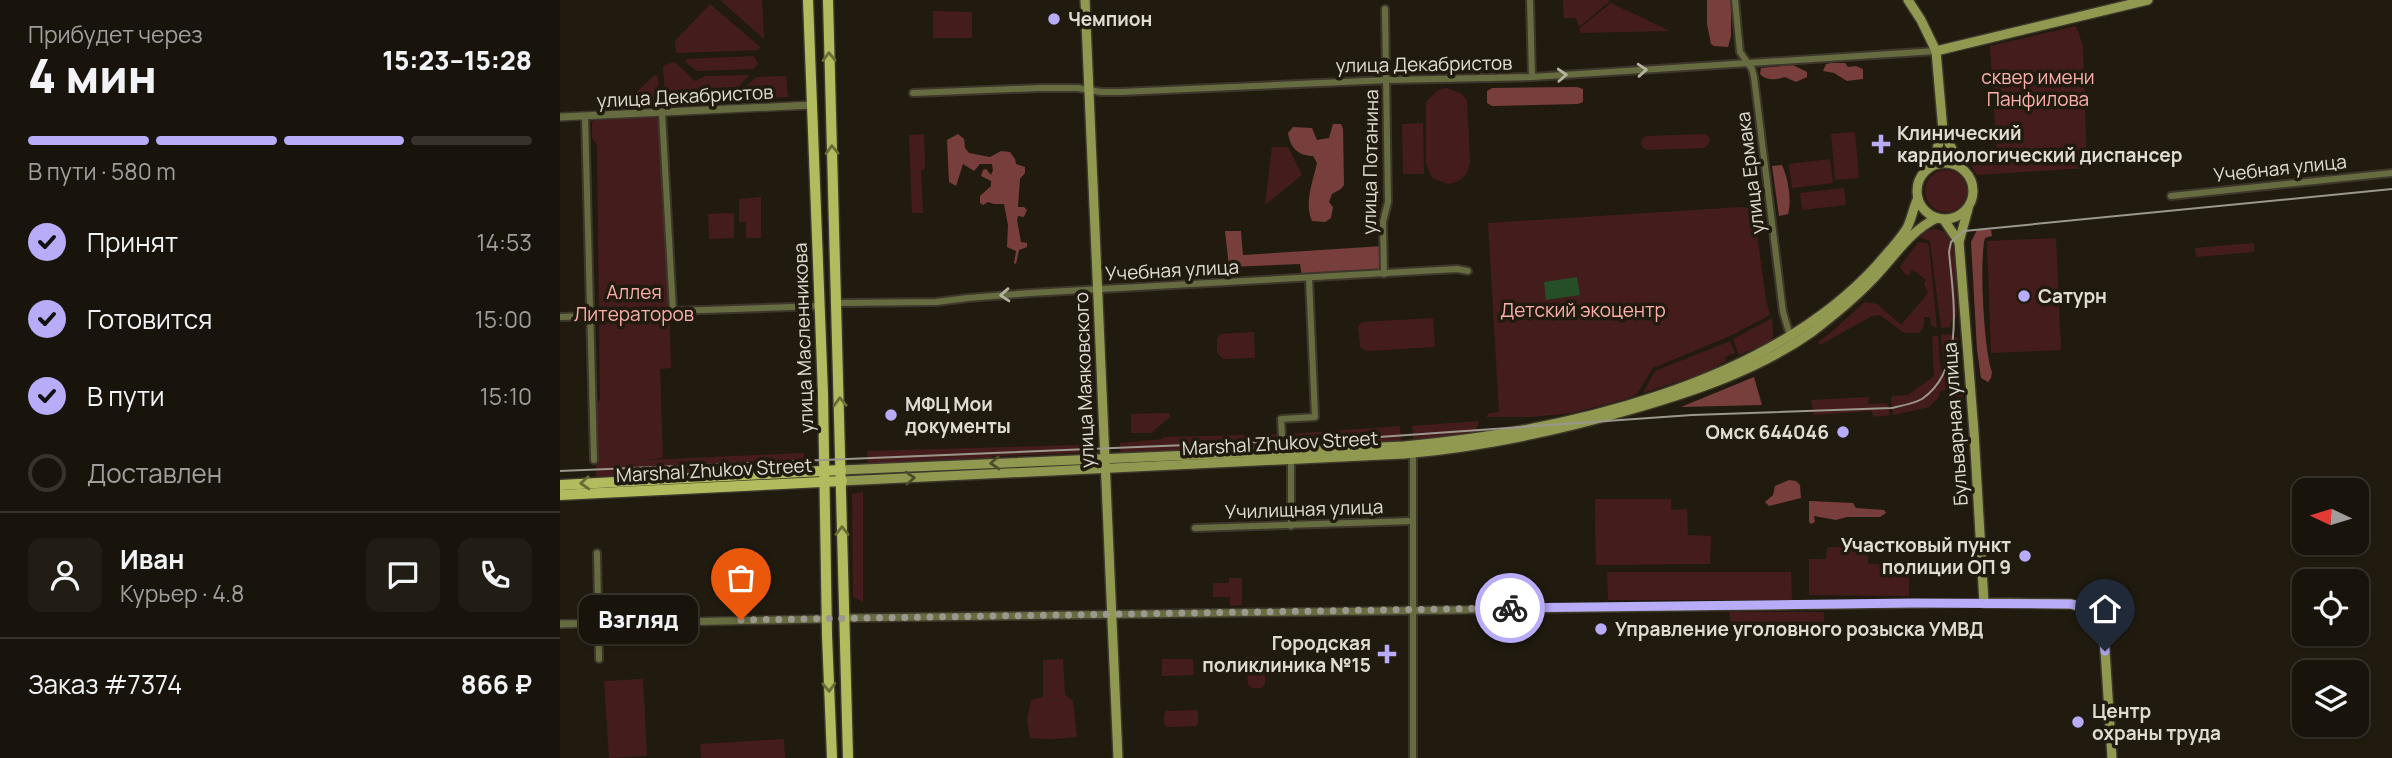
<!DOCTYPE html>
<html lang="ru">
<head>
<meta charset="utf-8">
<style>
	:root { --surface:#19140b; --page:#221d14; --text:#f1f3f6; --muted:#9f9e9d; --line:#37332c; --accent:#b8abf7 }
	body { margin:0; font-family:Manrope,sans-serif; background:var(--page); color:var(--text); height:100vh; display:flex; flex-direction:column; font-size:26px; white-space:nowrap }
	* { box-sizing:border-box; margin:0 }
	p { font-size:23px; color:var(--muted) }
	.icon { flex:none; width:38px; height:38px; fill:none; stroke:currentColor; stroke-width:2; stroke-linecap:round; stroke-linejoin:round }
	.map { position:relative; flex:1; overflow:hidden }
	.panel { display:flex; flex-direction:column; background:var(--surface); width:560px }
	.panel>* { flex:none }
	.needle { width:46px; rotate:274deg }
	.tools { position:absolute; left:1732px; top:478px; display:grid; gap:14px }
	.tools a { display:grid; place-items:center; width:77px; height:77px; border-radius:14px; background:var(--surface); box-shadow:0 2px 5px #0004,0 0 0 2px var(--line); font-size:35px }
	.pin { position:absolute; display:grid; place-items:center; width:60px; height:60px; color:#fff; margin:-72px -30px; border-radius:50% 50% 50% 0; rotate:-45deg; box-shadow:0 0 7px #0007 }
	.pin .icon { rotate:45deg }
	.courier { position:absolute; display:grid; place-items:center; width:70px; height:70px; margin:-35px; border:5px solid #b8abf7; border-radius:50%; background:#fff; color:#222; box-shadow:0 2px 9px #0007 }
	.bubble { position:absolute; height:49px; border-radius:14px; background:var(--surface); box-shadow:0 2px 5px #0004,0 0 0 2px var(--line); font-size:23px; font-weight:800; line-height:49px; text-align:center }
	.overview em { font-style:normal; font-weight:800 }
	.overview div { display:flex; flex-direction:column-reverse }
	.overview { display:flex; align-items:center; justify-content:space-between; height:119px; padding:0 28px }
	h1 { font-size:46px; font-weight:800; line-height:52px }
	.bar { display:grid; grid-template-columns:repeat(4,1fr); gap:10px 7px; align-content:center; height:84px; padding:0 28px }
	.bar i { height:9px; border-radius:5px; background:var(--line) }
	.bar .on { background:var(--accent) }
	.bar p { grid-column:span 4 }
	.line { display:flex; align-items:center; gap:18px; padding:0 28px; border-top:2px solid var(--line) }
	.line div { flex:1 }
	.round { display:grid; place-items:center; flex:none; width:74px; height:74px; border-radius:14px; background:var(--page) }
	ol { padding:0 28px; list-style:none }
	li { display:flex; align-items:center; gap:21px; height:77px }
	li p { margin-inline-start:auto }
	li .icon { padding:7px; border-radius:50%; background:var(--accent); color:#111; stroke-width:4 }
	li:last-child { color:var(--muted) }
	li i { width:38px; height:38px; border:4px solid var(--line); border-radius:50% }
	main { display:flex; flex:1; min-height:0 }
	.map>svg:first-child { display:block }
</style>
</head>
<body>
<main>
<section class="panel">
<div class="overview"><div><h1>4 мин</h1><p>Прибудет через</p></div><em>15:23–15:28</em></div>
<div class="bar"><i class="on"></i><i class="on"></i><i class="on"></i><i></i><p>В пути · 580 m</p></div>
<ol>
<li><svg class="icon" aria-label="check" viewBox="0 0 24 24"><path d="M5 12l5 5 9-10"/></svg>Принят<p>14:53</p></li>
<li><svg class="icon" aria-label="check" viewBox="0 0 24 24"><path d="M5 12l5 5 9-10"/></svg>Готовится<p>15:00</p></li>
<li><svg class="icon" aria-label="check" viewBox="0 0 24 24"><path d="M5 12l5 5 9-10"/></svg>В пути<p>15:10</p></li>
<li><i></i>Доставлен</li>
</ol>
<div class="line" style="height:126px"><a class="round"><svg class="icon" aria-label="person" viewBox="0 0 24 24"><circle cx="12" cy="8" r="4"/><path d="M4 21q1-7 8-7t8 7"/></svg></a><div><b>Иван</b><p>Курьер · 4.8</p></div><a class="round"><svg class="icon" aria-label="chat" viewBox="0 0 24 24"><path d="M4 5h16v11H9l-5 4z"/></svg></a><a class="round"><svg class="icon" aria-label="phone" viewBox="0 0 24 24"><path d="M5 4h4l2 5-3 2q2 4 5 5l2-3 5 2v4C11 20 4 13 5 4z"/></svg></a></div>
<div class="line" style="height:91px"><div>Заказ #7374</div><b>866 ₽</b></div>
</section>
<div class="map">
<svg width="1832" height="758" viewBox="0 0 1832 758">
	<rect width="100%" height="100%" fill="#211b0f"/>
	<g fill="#451c1c">
		<polygon points="160,0 202,0 204,39"/>
		<polygon points="1003,0 1047,0 1050,1 1019,27 1016,18 1004,18"/>
		<polygon points="1051,3 1110,31 1020,33 1020,28"/>
		<polygon points="150,4 200,47 199,50 116,53 115,41"/>
		<polygon points="373,11 412,12 412,38 373,38"/>
		<polygon points="1516,26 1523,46 1527,168 1417,175 1404,154 1437,157 1430,46"/>
		<polygon points="194,56 198,64 193,69 137,71 125,62 127,59"/>
		<polygon points="115,62 135,81 145,76 189,75 168,99 159,100 148,94 144,95 142,100 106,101 103,68 104,65"/>
		<polygon points="95,75 98,77 99,101 71,103 71,97"/>
		<polygon points="226,76 228,97 172,100 196,77"/>
		<path d="M886 88 902 94 907 101 910 162C908 175 902 182 888 184L872 178 866 163V102L878 90Z"/>
		<polygon points="100,117 107,234 111,368 100,369 103,458 83,460 244,453 245,465 36,479 35,405 40,400 37,145 32,138 32,122 37,119"/>
		<polygon points="863,123 864,174 843,174 842,124"/>
		<polygon points="1295,132 1299,178 1275,180 1271,134"/>
		<polygon points="364,134 365,169 361,170 363,213 352,213 349,135"/>
		<polygon points="1143,134 1148,136 1150,140 1148,145 1144,148 1088,150 1083,148 1081,143 1083,138 1087,136"/>
		<polygon points="712,147 728,147 742,175 705,205"/>
		<polygon points="1270,159 1273,183 1232,188 1229,164"/>
		<circle cx="1386" cy="191" r="21"/>
		<polygon points="1284,188 1286,205 1242,210 1240,193"/>
		<polygon points="201,197 201,238 186,238 186,222 179,222 179,199"/>
		<polygon points="1181,207 1188,208 1194,213 1206,300 1210,315 1170,336 1093,368 1077,394 1067,399 1012,413 971,417 926,417 929,413 939,412 928,223"/>
		<polygon points="174,213 174,238 149,239 148,214"/>
		<path d="M1376 229C1382 231 1387 232 1390 238 1397 254 1396 296 1397 316L1391 322 1390 327 1381 328 1370 241 1358 237 1369 230Z"/>
		<polygon points="1496,238 1501,350 1431,353 1427,241"/>
		<polygon points="1358,242 1367,243 1369,247 1377,328 1371,325 1370,317 1364,317 1364,326 1359,333 1344,333 1320,315 1312,316 1260,345 1258,342 1269,334 1305,302 1317,304 1341,325 1368,293 1364,284 1366,280 1352,269 1349,275 1346,275 1340,267"/>
		<polygon points="1694,243 1694,252 1636,257 1635,248"/>
		<polygon points="873,318 875,347 806,351 800,347 798,326 802,322"/>
		<polygon points="1212,318 1213,341 1179,355 1173,339"/>
		<polygon points="694,332 695,358 663,359 657,353 657,338 661,334"/>
		<polygon points="1389,334 1399,339 1403,399 1395,397 1392,381 1384,366 1381,335"/>
		<polygon points="1372,336 1378,336 1380,365 1390,389 1380,391 1379,397 1369,407 1333,415 1331,398 1333,396 1348,395 1374,376"/>
		<polygon points="1170,341 1175,353 1165,357 1166,361 1144,373 1083,393 1095,371"/>
		<polygon points="1309,397 1308,404 1327,403 1330,415 1313,417 1312,411 1254,415 1251,400"/>
		<polygon points="610,413 610,417 591,433 571,433 571,414"/>
		<polygon points="919,421 915,434 854,443 852,426"/>
		<polygon points="840,426 841,443 816,445 815,431 807,431 805,445 732,448 728,434"/>
		<polygon points="719,434 720,445 718,447 561,456 560,443 603,439 604,437"/>
		<polygon points="519,445 519,453 433,456 432,458 410,459 402,462 308,466 307,451"/>
		<polygon points="303,492 303,602 293,597 292,494"/>
		<polygon points="1035,499 1111,499 1111,510 1127,509 1128,535 1151,536 1150,564 1036,565"/>
		<polygon points="1267,547 1308,547 1308,564 1335,564 1335,571 1349,571 1349,596 1249,595 1249,559 1266,559"/>
		<polygon points="1047,572 1231,572 1232,600 1048,600"/>
		<polygon points="669,578 682,578 682,605 670,606 670,597 653,597 653,583 669,583"/>
		<rect x="1170" y="612" width="94" height="10"/>
		<polygon points="1126,623 1265,624 1265,632 1126,630"/>
		<polygon points="686,657 705,657 705,684 702,688 692,688 688,684"/>
		<polygon points="503,659 505,695 513,701 517,737 493,739 470,738 467,720 471,700 483,697 483,660"/>
		<polygon points="602,659 633,659 634,675 602,676"/>
		<polygon points="83,679 87,756 49,758 44,681"/>
		<polygon points="636,710 638,713 638,723 636,726 607,727 604,724 604,714 606,711"/>
		<polygon points="224,739 225,758 141,758 140,744"/>
	</g>
	<g fill="#783e3c">
		<polygon points="1147,0 1171,0 1171,36 1168,47 1154,46 1151,44 1147,24"/>
		<polygon points="1271,63 1285,63 1288,67 1296,66 1303,69 1303,79 1287,81 1274,73 1263,71 1266,64"/>
		<path d="M1233 65 1247 72V77L1236 82 1225 77C1217 80 1206 81 1200 74L1201 68Z"/>
		<polygon points="1017,87 1023,89 1023,102 1018,104 932,106 927,103 927,91 932,88"/>
		<path d="M773 124H781L783 129 784 185 781 189 772 194 769 202 773 207 771 218 765 222 752 221C744 203 753 181 757 163L753 156C738 156 730 147 728 133L733 127 752 128 757 140 769 138Z"/>
		<polygon points="398,134 404,139 405,148 409,153 430,157 441,151 450,152 455,159 456,164 465,167 465,173 460,179 458,207 464,207 467,210 464,217 458,216 457,220 461,242 467,243 467,247 459,250 456,264 454,263 456,251 447,247 448,225 444,204 434,204 428,202 423,205 420,203 420,196 431,186 431,181 421,176 423,170 426,169 431,175 433,170 432,164 420,164 414,171 403,164 396,186 389,182 387,140"/>
		<path d="M1222 165C1228 178 1232 201 1228 214L1219 216 1212 166Z"/>
		<path d="M1417 230H1431L1432 236 1425 238C1419 259 1424 352 1432 372L1431 378 1428 382 1421 378 1417 350 1411 242Z"/>
		<polygon points="665,231 681,231 683,255 823,246 823,273 742,277 740,264 669,267"/>
		<polygon points="1194,377 1202,405 1121,407"/>
		<polygon points="1229,480 1236,481 1240,485 1241,498 1209,506 1205,502 1213,495 1215,486"/>
		<polygon points="1249,501 1293,503 1296,508 1324,510 1326,513 1320,517 1287,517 1276,520 1254,516 1255,522 1251,524 1249,522"/>
	</g>
	<polygon fill="#244f27" points="1017,277 1020,295 986,300 984,282"/>
	<g fill="none" stroke-linecap="round" stroke-linejoin="round">
		<g stroke="#3c362b" stroke-width="10">
			<g id="minor">
				<polyline points="970,0 972,77"/>
				<polyline points="1175,0 1180,52 1192,69 1194,77 1223,312 1231,339"/>
				<polyline points="353,93 479,88 518,88 541,92 561,92 828,80 972,77 1376,51"/>
				<polyline points="102,113 113,311 260,306"/>
				<polyline points="25,116 34,460"/>
				<polyline points="1611,196 1832,173"/>
				<polyline points="824,274 823,222 828,202 825,9"/>
				<polyline points="277,303 376,302 408,298 470,293 897,269 908,271"/>
				<polyline points="0,317 31,316"/>
				<polyline points="723,454 721,419 755,417 749,278"/>
				<polyline points="731,459 731,526"/>
				<polyline points="635,528 853,521"/>
				<polyline points="37,553 39,659"/>
				<polyline points="853,758 853,452"/>
			</g>
		</g>
		<g stroke="#3c362b" stroke-width="10">
			<g id="tertiary">
				<polyline points="0,117 252,105"/>
				<polyline points="283,618 1424,603"/>
				<polyline points="0,624 267,619"/>
			</g>
		</g>
		<g stroke="#3c362b" stroke-width="12">
			<g id="secondary">
				<polyline points="525,0 558,758"/>
				<polyline points="1348,0 1361,20 1376,51 1383,131 1401,167"/>
				<polyline points="1376,51 1588,0"/>
				<circle cx="1385" cy="191" r="28"/>
				<polyline points="1371,166 1383,131"/>
				<path d="M1408 209 1399 242 1414 432 1424 603 1511 604C1529 608 1538 619 1544 635L1552 758"/>
				<polyline points="1384,220 1399,242"/>
				<path d="M281 470 844 446C1001 432 1207 386 1317 265 1327 253 1339 241 1347 228 1352 218 1353 208 1358 198"/>
				<path d="M282 481 844 454C922 447 998 431 1073 409 1135 391 1198 370 1252 332 1273 316 1294 299 1312 280 1333 259 1349 231 1377 218"/>
			</g>
		</g>
		<g stroke="#3c362b" stroke-width="13">
			<g id="primary">
				<polyline points="248,0 263,394 267,635 272,758"/>
				<polyline points="268,0 288,758"/>
				<polyline points="0,485 281,470"/>
				<polyline points="0,495 282,481"/>
			</g>
		</g>
		<use href="#minor" stroke="#666b40" stroke-width="6"/>
		<use href="#tertiary" stroke="#666b40" stroke-width="7"/>
		<use href="#secondary" stroke="#919951" stroke-width="9"/>
		<use href="#primary" stroke="#b2bc5e" stroke-width="10"/>
		<path stroke="#9c978e" stroke-width="2" d="M0 471 819 437 1132 415 1331 408C1340 406 1353 404 1362 399 1406 369 1393 296 1389 252L1391 242 1404 231 1832 189"/>
	</g>
	<defs><path id="oneway-chevron" d="M-2-3.5L2.5 0L-2 3.5" fill="none" stroke-width="1.6" stroke-linecap="round" stroke-linejoin="round" transform="scale(1.75)"/></defs>
	<g stroke="#6a6c36">
		<use href="#oneway-chevron" transform="translate(269 57) rotate(-91)"/>
		<use href="#oneway-chevron" transform="translate(272 150) rotate(-92)"/>
		<use href="#oneway-chevron" transform="translate(280 402) rotate(-92)"/>
		<use href="#oneway-chevron" transform="translate(25 483) rotate(177)"/>
		<use href="#oneway-chevron" transform="translate(282 531) rotate(-90)"/>
		<use href="#oneway-chevron" transform="translate(269 687) rotate(88)"/>
	</g>
	<g stroke="#b5b4a0">
		<use href="#oneway-chevron" transform="translate(1082 70) rotate(-4)"/>
		<use href="#oneway-chevron" transform="translate(1002 75) rotate(-3)"/>
		<use href="#oneway-chevron" transform="translate(445 295) rotate(176)"/>
	</g>
	<g stroke="#4e4d29">
		<use href="#oneway-chevron" transform="translate(435 463) rotate(177)"/>
		<use href="#oneway-chevron" transform="translate(350 478) rotate(-3)"/>
	</g>
	<g fill="none" stroke-linecap="round" stroke-linejoin="round">
		<polyline stroke="#9d988f" stroke-width="7" stroke-dasharray="0 12.6" points="181,620 950,608"/>
		<path stroke="#b8abf7" stroke-width="9" d="M950 608 1352 603 1511 604C1536 609 1543 629 1545 651"/>
	</g>
	<g fill="#b8abf7" stroke="#211b0f" stroke-width="2.5">
		<circle cx="494" cy="19" r="7"/>
		<path d="M1317.5 133.5h7v7h7v7h-7v7h-7v-7h-7v-7h7z"/>
		<circle cx="1464" cy="296" r="7"/>
		<circle cx="331" cy="415" r="7"/>
		<circle cx="1283" cy="432" r="7"/>
		<circle cx="1465" cy="556" r="7"/>
		<circle cx="1041" cy="629" r="7"/>
		<path d="M823.5 643.5h7v7h7v7h-7v7h-7v-7h-7v-7h7z"/>
		<circle cx="1518" cy="722" r="7"/>
	</g>
	<g text-anchor="middle" stroke-width="7" stroke-linejoin="round" paint-order="stroke">
		<g font-size="19" font-weight="bold" fill="#e0dcd4" stroke="#211b0f" text-anchor="start">
			<text x="508" y="26">Чемпион</text>
			<text x="1337" y="140">Клинический<tspan x="1337" dy="22">кардиологический диспансер</tspan></text>
			<text x="1478" y="303">Сатурн</text>
			<text x="345" y="411">МФЦ Мои<tspan x="345" dy="22">документы</tspan></text>
			<text x="1269" y="439" text-anchor="end">Омск 644046</text>
			<text x="1451" y="552" text-anchor="end">Участковый пункт<tspan x="1451" dy="22">полиции ОП 9</tspan></text>
			<text x="1055" y="636">Управление уголовного розыска УМВД</text>
			<text x="811" y="650" text-anchor="end">Городская<tspan x="811" dy="22">поликлиника №15</tspan></text>
			<text x="1532" y="718">Центр<tspan x="1532" dy="22">охраны труда</tspan></text>
		</g>
		<g font-size="19" fill="#e0dcd4" stroke="#211b0f">
			<text transform="translate(864 64) rotate(-1)" y="7">улица Декабристов</text>
			<text transform="translate(125 96) rotate(-3)" y="7">улица Декабристов</text>
			<text transform="translate(810 162) rotate(-89)" y="7">улица Потанина</text>
			<text transform="translate(1720 168) rotate(-6)" y="7">Учебная улица</text>
			<text transform="translate(1190 173) rotate(-97)" y="7">улица Ермака</text>
			<text transform="translate(612 270) rotate(-3)" y="7">Учебная улица</text>
			<text transform="translate(243 338) rotate(-92)" y="7">улица Масленникова</text>
			<text transform="translate(524 380) rotate(-92)" y="7">улица Маяковского</text>
			<text transform="translate(1395 424) rotate(-94)" y="7">Бульварная улица</text>
			<text transform="translate(720 443) rotate(-3)" y="7">Marshal Zhukov Street</text>
			<text transform="translate(154 470) rotate(-3)" y="7">Marshal Zhukov Street</text>
			<text transform="translate(744 509) rotate(-2)" y="7">Училищная улица</text>
		</g>
		<g font-size="19" fill="#faafab" stroke="#211b0f">
			<text x="1478" y="84">сквер имени<tspan x="1478" dy="22">Панфилова</tspan></text>
			<text x="74" y="299">Аллея<tspan x="74" dy="22">Литераторов</tspan></text>
			<text x="1023" y="317">Детский экоцентр</text>
		</g>
	</g>
</svg>
<div class="tools">
<a><svg class="needle" viewBox="-14 -14 28 28"><path d="M0-13l5 13h-10z" fill="#e53935"/><path d="M0 13l5-13h-10z" fill="#9f9e9d"/></svg></a>
<a><svg class="icon" aria-label="locate" viewBox="0 0 24 24"><circle cx="12" cy="12" r="6"/><path d="M12 2v4M12 18v4M2 12h4M18 12h4"/></svg></a>
<a><svg class="icon" aria-label="layers" viewBox="0 0 24 24"><path d="M12 4l9 5-9 5-9-5zM3 14l9 5 9-5"/></svg></a>
</div>
<div class="pin" style="left:181px;top:620px;background:#ea580c"><svg class="icon" aria-label="bag" viewBox="0 0 24 24"><path d="M5 8h14l-1 12H6zM9 8a3 3 0 0 1 6 0"/></svg></div>
<div class="pin" style="left:1545px;top:651px;background:#1f2937"><svg class="icon" aria-label="home" viewBox="0 0 24 24"><path d="M3 11l9-7 9 7M6 9v11h12V9"/></svg></div>
<div class="courier" style="left:950px;top:608px"><svg class="icon" aria-label="bike" viewBox="0 0 24 24"><circle cx="6" cy="16" r="4"/><circle cx="18" cy="16" r="4"/><path d="M6 16l4-8h5l3 8M10 8l3 8H6M13 5h3"/></svg></div>
<div class="bubble" style="left:19px;top:595px;width:119px">Взгляд</div>
</div>
</main>
</body>
</html>
